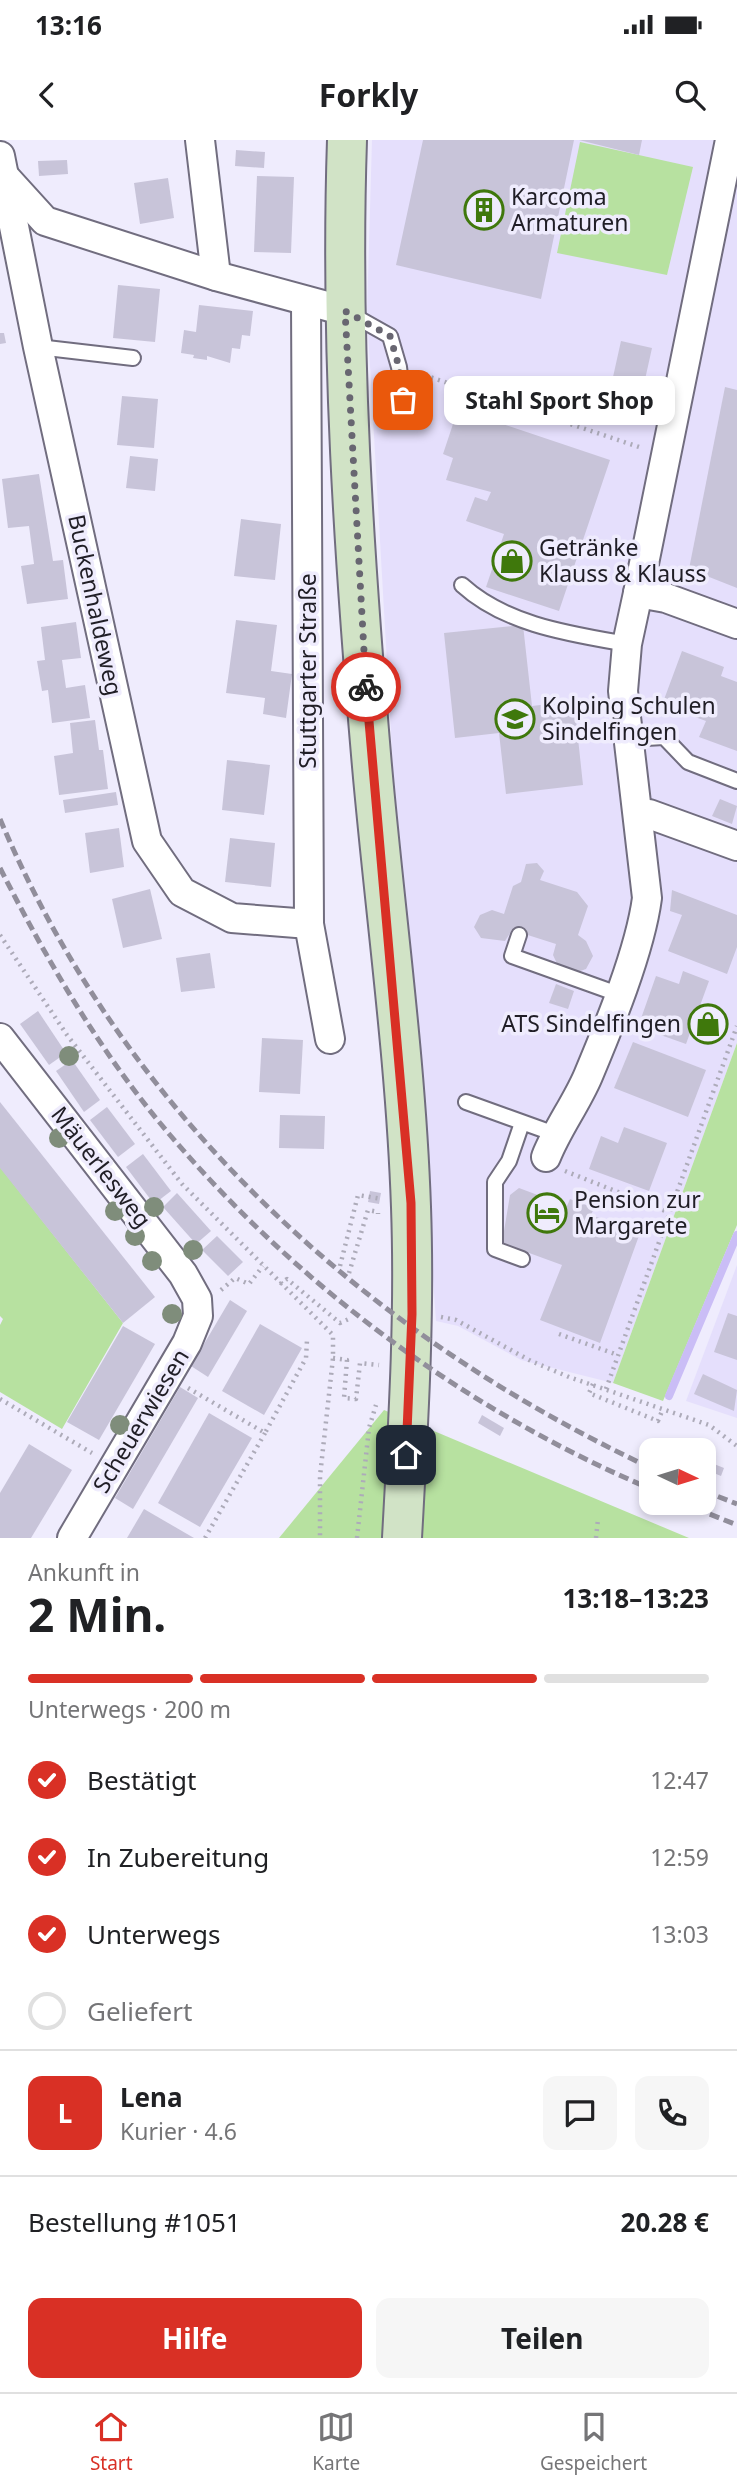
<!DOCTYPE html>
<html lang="de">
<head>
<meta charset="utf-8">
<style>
	:root { --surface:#fff; --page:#f6f6f6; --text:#202124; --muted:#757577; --line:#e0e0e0; --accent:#d93025 }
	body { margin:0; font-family:"Noto Sans",sans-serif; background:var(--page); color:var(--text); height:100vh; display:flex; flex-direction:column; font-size:26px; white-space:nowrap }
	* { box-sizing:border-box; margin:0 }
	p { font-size:23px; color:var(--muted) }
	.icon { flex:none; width:38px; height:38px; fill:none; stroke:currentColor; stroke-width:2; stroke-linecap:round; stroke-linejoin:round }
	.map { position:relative; height:1398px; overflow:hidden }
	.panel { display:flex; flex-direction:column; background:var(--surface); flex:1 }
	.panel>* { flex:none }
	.needle { width:46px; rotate:94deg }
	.controls { position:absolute; left:639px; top:1298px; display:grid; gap:14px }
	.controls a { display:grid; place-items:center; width:77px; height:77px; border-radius:14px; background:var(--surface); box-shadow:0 4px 10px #0003; font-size:35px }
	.pin { position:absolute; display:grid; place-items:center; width:60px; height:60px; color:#fff; margin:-30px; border-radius:14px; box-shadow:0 4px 10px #0006 }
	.courier { position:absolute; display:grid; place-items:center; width:70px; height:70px; margin:-35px; border:5px solid #d93025; border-radius:50%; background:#fff; color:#222; box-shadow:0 2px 9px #0007 }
	.bubble { position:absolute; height:49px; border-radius:14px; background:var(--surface); box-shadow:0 4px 10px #0003; font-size:23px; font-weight:700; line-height:49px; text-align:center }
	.summary em { font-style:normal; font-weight:700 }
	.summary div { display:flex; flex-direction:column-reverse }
	.summary { display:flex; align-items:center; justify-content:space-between; height:119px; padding:0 28px }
	h1 { font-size:46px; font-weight:700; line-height:52px }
	.bar { display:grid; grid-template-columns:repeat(4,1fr); gap:10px 7px; align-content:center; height:84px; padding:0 28px }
	.bar i { height:9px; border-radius:5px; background:var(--line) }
	.bar .on { background:var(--accent) }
	.bar p { grid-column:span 4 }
	.line { display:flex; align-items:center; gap:18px; padding:0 28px; border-top:2px solid var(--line) }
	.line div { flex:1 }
	.round { display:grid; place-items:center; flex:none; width:74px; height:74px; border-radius:14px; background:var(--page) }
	ol { padding:0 28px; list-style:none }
	li { display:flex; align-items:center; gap:21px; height:77px }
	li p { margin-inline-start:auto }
	li .icon { padding:7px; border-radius:50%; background:var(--accent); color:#fff; stroke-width:4 }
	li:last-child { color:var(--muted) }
	li i { width:38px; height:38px; border:4px solid var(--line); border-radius:50% }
	.cta { display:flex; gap:14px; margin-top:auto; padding:14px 28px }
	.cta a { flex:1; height:80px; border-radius:14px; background:var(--accent); color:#fff; font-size:28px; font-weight:700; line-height:80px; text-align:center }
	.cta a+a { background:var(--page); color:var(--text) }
	.status { display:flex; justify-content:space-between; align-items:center; height:49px; padding:0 35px; background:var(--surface); direction:ltr }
	.status svg { height:19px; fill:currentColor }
	header { display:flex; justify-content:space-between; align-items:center; height:91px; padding:0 28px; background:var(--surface); font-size:32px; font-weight:700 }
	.tab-bar { display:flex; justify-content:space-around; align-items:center; height:98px; border-top:2px solid var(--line); background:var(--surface); font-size:19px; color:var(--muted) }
	.tab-bar a { display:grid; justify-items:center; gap:4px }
	.tab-bar .on { color:var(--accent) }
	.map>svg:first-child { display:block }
</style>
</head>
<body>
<div class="status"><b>13:16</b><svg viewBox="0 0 49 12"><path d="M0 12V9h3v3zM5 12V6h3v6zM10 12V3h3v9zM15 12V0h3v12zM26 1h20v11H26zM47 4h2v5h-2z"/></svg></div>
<header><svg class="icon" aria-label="back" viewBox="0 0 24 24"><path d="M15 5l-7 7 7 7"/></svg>Forkly<svg class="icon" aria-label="search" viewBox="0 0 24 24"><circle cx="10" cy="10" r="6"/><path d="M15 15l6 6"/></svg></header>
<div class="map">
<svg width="737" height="1398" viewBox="0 0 737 1398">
	<rect width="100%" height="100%" fill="#efecfd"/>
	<g fill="#e5dffc">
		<polygon points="372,0 737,0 737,903 613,1243 521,1220 458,1186 436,1181 430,1098 429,1008 393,628 367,173"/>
		<polygon points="737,1125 737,1278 686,1261"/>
	</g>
	<g fill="#b7e1a0">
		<polygon points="580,2 693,27 667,135 557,113"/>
		<polygon points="737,903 737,1085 663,1261 613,1243"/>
		<polygon points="0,1027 123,1183 62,1289 0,1252 0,1185 3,1179 0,1176"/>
		<polygon points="384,1270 689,1398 279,1398"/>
	</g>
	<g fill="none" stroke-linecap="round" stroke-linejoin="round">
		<polyline stroke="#cabdf6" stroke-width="8" points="669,1256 737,1095"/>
	</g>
	<g fill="#c8c4d9">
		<polygon points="423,0 574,0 541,159 396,125"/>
		<polygon points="579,0 642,0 639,15"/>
		<polygon points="236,10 265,12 264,28 235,26"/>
		<polygon points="67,20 68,34 39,36 38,21"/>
		<polygon points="257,36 294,37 291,113 254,112"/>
		<polygon points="168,38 174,78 140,84 134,43"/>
		<polygon points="118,145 160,149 155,202 113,198"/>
		<polygon points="199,165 253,171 250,196 242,195 240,209 232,208 230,223 207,216 207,220 193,218 194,215 181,213 184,190 196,192"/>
		<polygon points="0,193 4,193 6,203 0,204"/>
		<polygon points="621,201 652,208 636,280 615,275 623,239 613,237"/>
		<polygon points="725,247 737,250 737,448 689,429"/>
		<polygon points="122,256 158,259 154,308 117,305"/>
		<polygon points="458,269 610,320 559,471 486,447 504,394 466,381 475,357 487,361 491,352 446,340 453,318 443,314"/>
		<polygon points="130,316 158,319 155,351 126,348"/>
		<polygon points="39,334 53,421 63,420 68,459 27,464 21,426 34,424 29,386 8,388 2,339"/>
		<polygon points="241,379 281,384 275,440 234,436"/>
		<polygon points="236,480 277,485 271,531 292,534 286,578 263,574 265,558 226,553"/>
		<polygon points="76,482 81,518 62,520 66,548 85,545 90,578 52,583 48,550 42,551 37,521 45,520 41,487"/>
		<polygon points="523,485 532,566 574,561 583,645 506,654 499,593 455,598 444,493"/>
		<polygon points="682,511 724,527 721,536 737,542 737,611 699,597 706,581 662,565"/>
		<polygon points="95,580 99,610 103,610 108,649 59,655 54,616 73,613 70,583"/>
		<polygon points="227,620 270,625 264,675 222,670"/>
		<polygon points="116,652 118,665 65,673 63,660"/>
		<polygon points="720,659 737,666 732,684 712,676"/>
		<polygon points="119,688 124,727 90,733 85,693"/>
		<polygon points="230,698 275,703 271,747 225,742"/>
		<polygon points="537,723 544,731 540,740 577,752 588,766 578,795 586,801 593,816 586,829 569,835 560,830 553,815 556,804 512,790 505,801 481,798 474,787 480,775 492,770 504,774 513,746 521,742 526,724"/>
		<polygon points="150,749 162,799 123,808 112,759"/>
		<polygon points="672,750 737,775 737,807 727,834 668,811 682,775 670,771"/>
		<polygon points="210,813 215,848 181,852 176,818"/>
		<polygon points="683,831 709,841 686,904 638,887 656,836 679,844"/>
		<polygon points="556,844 574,851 568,869 549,863"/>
		<polygon points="38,871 66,913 49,925 20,884"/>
		<polygon points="262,898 303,900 300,954 259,952"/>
		<polygon points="633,902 706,930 688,977 614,948"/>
		<polygon points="72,920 100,960 84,972 56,931"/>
		<polygon points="0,962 155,1157 123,1183 0,1028"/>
		<polygon points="107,967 135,1004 118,1017 90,980"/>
		<polygon points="280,975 325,976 324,1009 279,1008"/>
		<polygon points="624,987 667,1003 649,1051 589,1029 601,996 618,1003"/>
		<polygon points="143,1014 171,1051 154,1064 126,1027"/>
		<polygon points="519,1048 567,1066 570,1059 594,1068 591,1075 640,1093 600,1203 540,1180 562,1125 502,1103 510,1055"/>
		<polygon points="370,1051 381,1053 379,1064 368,1062"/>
		<polygon points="177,1053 211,1091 196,1104 163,1067"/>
		<polygon points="217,1096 243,1122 228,1136 202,1110"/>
		<polygon points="230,1160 247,1171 208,1237 191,1226"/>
		<polygon points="728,1173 737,1176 737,1220 714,1212"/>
		<polygon points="260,1184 302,1208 264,1275 222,1251"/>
		<polygon points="123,1186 155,1204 99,1300 67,1282"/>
		<polygon points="703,1234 737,1250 734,1271 694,1254"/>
		<polygon points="180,1247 198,1258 133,1369 115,1358"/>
		<polygon points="209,1273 252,1298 200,1387 158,1363"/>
		<polygon points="482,1275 504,1288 500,1296 478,1283"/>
		<polygon points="29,1304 72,1330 31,1398 0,1398 0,1353"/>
		<polygon points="704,1320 724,1328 721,1336 704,1329"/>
		<polygon points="144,1369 194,1398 127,1398"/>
	</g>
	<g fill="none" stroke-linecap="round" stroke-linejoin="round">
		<g stroke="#716d7f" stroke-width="18">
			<g id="lane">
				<polyline points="349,173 390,196 399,227 403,259"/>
				<polyline points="38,207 133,218"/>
				<path d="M462 445C506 485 570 494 627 504"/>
				<polyline points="628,599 664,597 688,622 737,641"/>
				<polyline points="519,795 512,816 618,854"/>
				<polyline points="466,962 555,994"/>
				<polyline points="522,1119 495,1109 495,1042 509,1021 522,983"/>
			</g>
		</g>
		<g stroke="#716d7f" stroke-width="32">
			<g id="street">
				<polyline points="200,0 216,136"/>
				<polyline points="730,0 638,453 666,458 737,484"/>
				<polyline points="0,16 38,207 147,701 182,752 232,778 309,784"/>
				<polyline points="5,37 45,81 216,136 345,171"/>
				<polyline points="306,161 309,784 330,899"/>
				<polyline points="638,676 649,674 737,706"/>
				<polyline points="0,898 183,1134 197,1159 198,1176 187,1203 72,1398"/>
				<path d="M546 1017C557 989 576 964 588 936 609 886 640 811 647 758L623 551 627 504 638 453"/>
			</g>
		</g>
		<g stroke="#716d7f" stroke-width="42">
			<path id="secondary" d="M347 0C340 208 354 418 372 626 385 773 406 920 411 1067 415 1178 408 1288 402 1398"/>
		</g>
		<g stroke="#adabb9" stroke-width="4.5" stroke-dasharray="2 5" stroke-linecap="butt">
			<polyline points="418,233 642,308"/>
			<polyline points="0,795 67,895 182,1044 333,1195 333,1218 320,1336 320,1398"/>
			<polyline points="565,1031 668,1072"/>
			<polyline points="340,1126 358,1055 382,1059"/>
			<polyline points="349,1133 368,1070 378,1072 378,1074"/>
			<polyline points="280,1144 287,1139 340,1183 351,1178"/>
			<polyline points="221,1150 235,1138 249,1144 263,1126"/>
			<polyline points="441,1177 456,1180 531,1221 569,1237 709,1285 737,1306"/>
			<polyline points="559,1194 618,1215"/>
			<polyline points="333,1218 347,1220 344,1258 356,1259 360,1223 379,1225"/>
			<polyline points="593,1244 589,1253 658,1281 662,1271"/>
			<polyline points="188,1248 265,1293 306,1218 307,1200"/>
			<polyline points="606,1249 737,886"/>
			<polyline points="0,1259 92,1313"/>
			<polyline points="205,1398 265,1293"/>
			<polyline points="357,1398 369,1288 376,1265"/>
			<polyline points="596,1398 598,1379"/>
		</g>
		<use href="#lane" stroke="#fff" stroke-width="14"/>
		<use href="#street" stroke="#fff" stroke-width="28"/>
		<use href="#secondary" stroke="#d1e3c6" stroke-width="38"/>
		<g stroke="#918e9b" stroke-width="5" stroke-dasharray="10 5" stroke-linecap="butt">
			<path d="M0 679C125 975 364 1193 651 1328"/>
			<path d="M0 728C48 822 101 914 170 995 299 1147 467 1271 651 1349"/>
			<polyline points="704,1351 737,1364"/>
			<polyline points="682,1363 737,1385"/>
		</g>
	</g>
	<g fill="#7f8d7b">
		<circle cx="69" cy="916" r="10"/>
		<circle cx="59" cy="998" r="10"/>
		<circle cx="154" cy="1067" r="10"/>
		<circle cx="115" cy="1071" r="10"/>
		<circle cx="135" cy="1096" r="10"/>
		<circle cx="193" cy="1110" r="10"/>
		<circle cx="152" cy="1121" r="10"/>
		<circle cx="172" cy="1174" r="10"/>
		<circle cx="120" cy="1285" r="10"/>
	</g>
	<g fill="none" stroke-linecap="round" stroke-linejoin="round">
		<polyline stroke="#686671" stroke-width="7" stroke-dasharray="0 12.6" points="366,547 345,171 390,196 399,227 403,260"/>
		<polyline stroke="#d93025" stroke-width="9" points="366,547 411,1063 412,1174 406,1315"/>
	</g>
	<defs>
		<g id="building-ring" transform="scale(2.0125)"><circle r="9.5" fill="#efecfd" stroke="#3f780c" stroke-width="1.5"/><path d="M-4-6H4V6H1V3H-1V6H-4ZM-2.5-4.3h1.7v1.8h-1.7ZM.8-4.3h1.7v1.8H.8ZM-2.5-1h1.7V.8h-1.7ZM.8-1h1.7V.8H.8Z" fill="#3f780c"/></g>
		<g id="shop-ring" transform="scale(2.0125)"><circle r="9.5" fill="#efecfd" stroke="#3f780c" stroke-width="1.5"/><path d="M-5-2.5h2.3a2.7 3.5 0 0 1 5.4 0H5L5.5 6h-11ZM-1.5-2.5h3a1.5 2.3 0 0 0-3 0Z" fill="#3f780c"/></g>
		<g id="school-ring" transform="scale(2.0125)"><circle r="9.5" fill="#efecfd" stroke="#3f780c" stroke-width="1.5"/><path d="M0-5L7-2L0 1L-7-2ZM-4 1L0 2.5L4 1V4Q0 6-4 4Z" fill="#3f780c"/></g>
		<g id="hotel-ring" transform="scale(2.0125)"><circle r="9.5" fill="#efecfd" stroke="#3f780c" stroke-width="1.5"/><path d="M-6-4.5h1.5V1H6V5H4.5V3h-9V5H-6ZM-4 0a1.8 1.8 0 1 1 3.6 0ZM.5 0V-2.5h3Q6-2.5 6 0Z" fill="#3f780c"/></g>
	</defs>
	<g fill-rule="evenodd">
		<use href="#building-ring" x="484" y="70"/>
		<use href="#shop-ring" x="512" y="421"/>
		<use href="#school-ring" x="515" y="579"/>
		<use href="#shop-ring" x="708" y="884"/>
		<use href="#hotel-ring" x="547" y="1073"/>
	</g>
	<g text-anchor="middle" stroke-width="7" stroke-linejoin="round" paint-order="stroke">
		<g font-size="23" fill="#201e26" stroke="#efecfd" text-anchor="start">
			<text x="511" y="65">Karcoma<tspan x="511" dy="26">Armaturen</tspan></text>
			<text x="539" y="416">Getränke<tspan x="539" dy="26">Klauss &amp; Klauss</tspan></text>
			<text x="542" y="574">Kolping Schulen<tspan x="542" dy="26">Sindelfingen</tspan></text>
			<text x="681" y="892" text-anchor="end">ATS Sindelfingen</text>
			<text x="574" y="1068">Pension zur<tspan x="574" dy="26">Margarete</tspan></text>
		</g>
		<g font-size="23" fill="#201e26" stroke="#efecfd">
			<text transform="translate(95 465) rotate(78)" y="8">Buckenhaldeweg</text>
			<text transform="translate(308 531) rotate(-90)" y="8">Stuttgarter Straße</text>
			<text transform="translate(101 1027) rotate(52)" y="8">Mäuerlesweg</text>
			<text transform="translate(141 1281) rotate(-59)" y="8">Scheuerwiesen</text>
		</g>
	</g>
</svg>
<div class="controls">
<a><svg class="needle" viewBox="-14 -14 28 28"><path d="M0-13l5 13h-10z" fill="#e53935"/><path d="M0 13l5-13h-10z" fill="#757577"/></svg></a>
</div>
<div class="pin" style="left:403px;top:260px;background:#ea580c"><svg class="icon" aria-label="bag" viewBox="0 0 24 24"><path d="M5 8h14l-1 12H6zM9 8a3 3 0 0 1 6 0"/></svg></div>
<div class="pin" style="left:406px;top:1315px;background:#1f2937"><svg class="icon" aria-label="home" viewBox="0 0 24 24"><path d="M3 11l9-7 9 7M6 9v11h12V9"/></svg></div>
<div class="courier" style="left:366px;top:547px"><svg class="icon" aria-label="bike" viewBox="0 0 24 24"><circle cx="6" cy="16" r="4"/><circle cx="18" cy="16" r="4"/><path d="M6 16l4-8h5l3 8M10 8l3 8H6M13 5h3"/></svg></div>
<div class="bubble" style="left:444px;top:236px;width:231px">Stahl Sport Shop</div>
</div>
<section class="panel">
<div class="summary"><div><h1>2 Min.</h1><p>Ankunft in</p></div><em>13:18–13:23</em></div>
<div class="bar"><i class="on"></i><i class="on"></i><i class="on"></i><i></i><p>Unterwegs · 200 m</p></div>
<ol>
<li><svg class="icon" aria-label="check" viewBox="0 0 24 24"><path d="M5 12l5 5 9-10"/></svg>Bestätigt<p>12:47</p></li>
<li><svg class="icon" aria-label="check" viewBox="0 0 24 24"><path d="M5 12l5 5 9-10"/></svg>In Zubereitung<p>12:59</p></li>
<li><svg class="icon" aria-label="check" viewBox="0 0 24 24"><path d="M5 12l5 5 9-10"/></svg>Unterwegs<p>13:03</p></li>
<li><i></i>Geliefert</li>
</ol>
<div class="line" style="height:126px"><b class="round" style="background:var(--accent);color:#fff">L</b><div><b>Lena</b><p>Kurier · 4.6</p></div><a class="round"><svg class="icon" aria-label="chat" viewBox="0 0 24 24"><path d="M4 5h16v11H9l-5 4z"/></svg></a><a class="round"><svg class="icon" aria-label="phone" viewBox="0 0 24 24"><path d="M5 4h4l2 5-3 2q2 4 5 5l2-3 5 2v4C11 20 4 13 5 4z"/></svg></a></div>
<div class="line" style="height:91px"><div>Bestellung #1051</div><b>20.28 €</b></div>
<div class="cta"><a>Hilfe</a><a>Teilen</a></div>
</section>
<nav class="tab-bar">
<a class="on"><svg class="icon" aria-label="home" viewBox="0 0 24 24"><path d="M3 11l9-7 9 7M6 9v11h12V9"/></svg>Start</a>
<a><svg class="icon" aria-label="map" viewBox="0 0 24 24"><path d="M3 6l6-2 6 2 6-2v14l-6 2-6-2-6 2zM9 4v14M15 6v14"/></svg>Karte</a>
<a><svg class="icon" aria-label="saved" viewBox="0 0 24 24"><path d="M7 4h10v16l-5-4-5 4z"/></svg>Gespeichert</a>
</nav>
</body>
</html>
